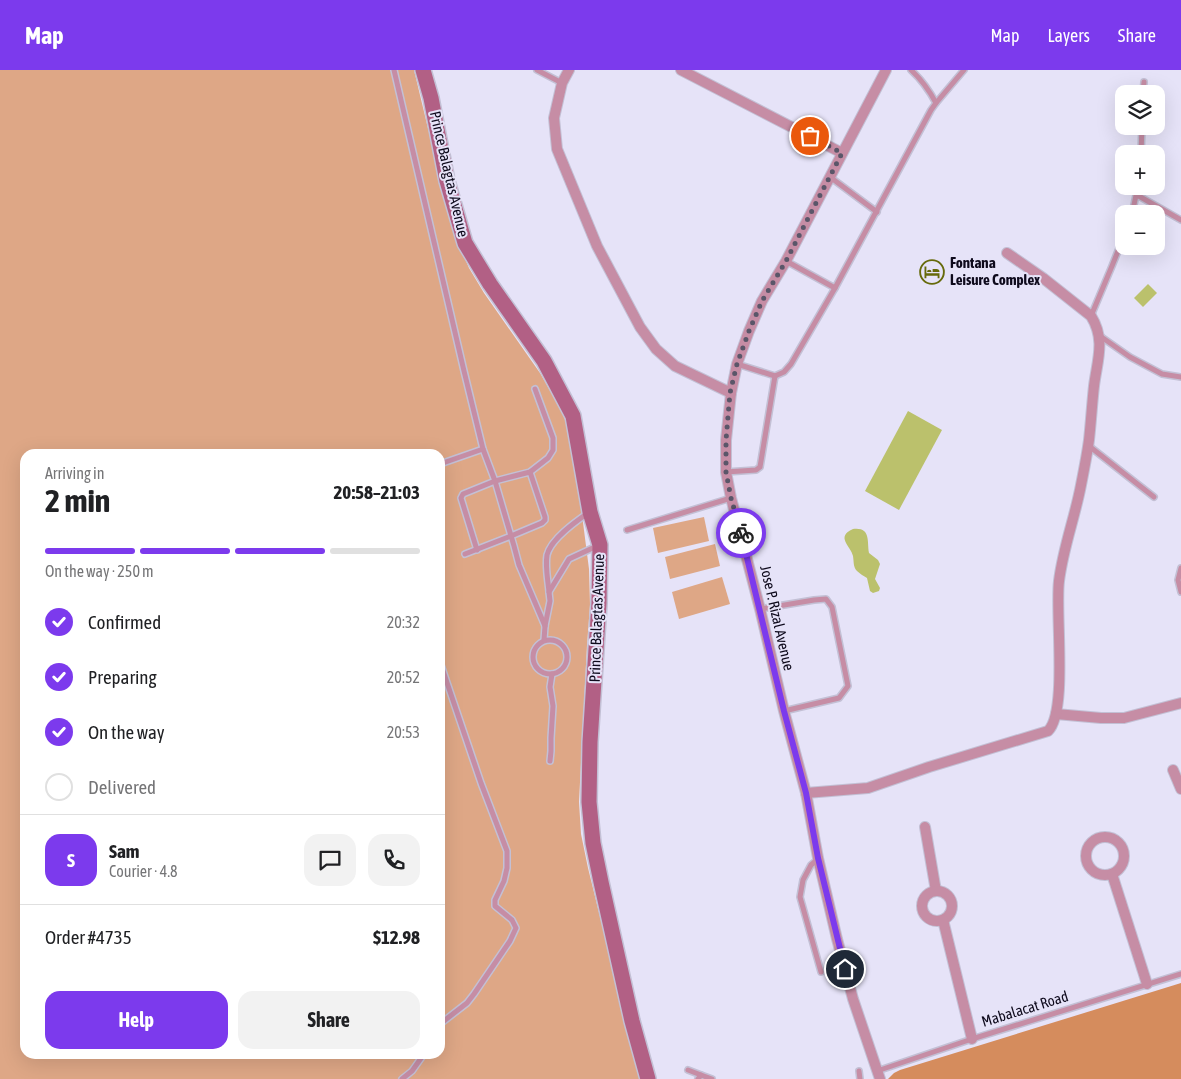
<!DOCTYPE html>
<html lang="en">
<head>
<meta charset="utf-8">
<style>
	:root { --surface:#fff; --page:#f2f2f2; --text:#202124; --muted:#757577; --line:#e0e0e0; --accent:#7c3aed }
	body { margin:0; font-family:"Asap Condensed",sans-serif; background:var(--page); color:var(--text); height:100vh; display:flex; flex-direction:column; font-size:19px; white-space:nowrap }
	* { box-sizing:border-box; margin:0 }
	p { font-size:16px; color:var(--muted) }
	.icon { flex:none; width:28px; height:28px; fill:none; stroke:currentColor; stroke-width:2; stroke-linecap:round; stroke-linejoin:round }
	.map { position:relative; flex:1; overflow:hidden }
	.drawer { position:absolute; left:20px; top:379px; width:425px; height:610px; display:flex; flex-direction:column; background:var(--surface); border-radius:15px; box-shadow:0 5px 20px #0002 }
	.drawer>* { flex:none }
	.controls { position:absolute; left:1115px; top:15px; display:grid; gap:10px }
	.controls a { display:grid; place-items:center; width:50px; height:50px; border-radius:10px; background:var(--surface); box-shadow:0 5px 20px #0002; font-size:25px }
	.pin { position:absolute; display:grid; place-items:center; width:42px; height:42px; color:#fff; margin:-21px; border:2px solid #fff; border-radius:50%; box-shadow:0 1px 5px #0007 }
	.courier { position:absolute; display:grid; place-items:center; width:50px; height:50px; margin:-25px; border:4px solid #7c3aed; border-radius:50%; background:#fff; color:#222; box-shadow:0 1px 6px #0007 }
	.overview em { font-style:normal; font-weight:700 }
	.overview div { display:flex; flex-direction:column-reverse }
	.overview { display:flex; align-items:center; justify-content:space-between; height:85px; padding:0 25px }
	h1 { font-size:32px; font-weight:700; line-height:38px }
	.bar { display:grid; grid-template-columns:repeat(4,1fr); gap:8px 5px; align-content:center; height:60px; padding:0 25px }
	.bar i { height:6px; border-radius:4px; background:var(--line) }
	.bar .selected { background:var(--accent) }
	.bar p { grid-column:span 4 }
	.line { display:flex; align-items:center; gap:12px; padding:0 25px; border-top:1px solid var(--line) }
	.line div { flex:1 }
	.round { display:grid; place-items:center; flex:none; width:52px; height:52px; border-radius:15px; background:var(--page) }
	ol { padding:0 25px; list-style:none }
	li { display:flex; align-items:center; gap:15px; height:55px }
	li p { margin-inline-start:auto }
	li .icon { padding:5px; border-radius:50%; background:var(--accent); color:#fff; stroke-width:4 }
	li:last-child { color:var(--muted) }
	li i { width:28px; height:28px; border:2px solid var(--line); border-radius:50% }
	.button { display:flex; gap:10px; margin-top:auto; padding:10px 25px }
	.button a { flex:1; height:58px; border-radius:15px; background:var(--accent); color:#fff; font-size:20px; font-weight:700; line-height:58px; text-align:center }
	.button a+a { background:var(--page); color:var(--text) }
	header { display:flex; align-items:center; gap:30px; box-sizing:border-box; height:70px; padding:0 25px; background:var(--accent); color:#fff }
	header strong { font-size:24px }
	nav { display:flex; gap:28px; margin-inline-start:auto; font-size:18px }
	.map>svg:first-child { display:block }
</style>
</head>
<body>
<header>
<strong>Map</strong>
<nav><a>Map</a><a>Layers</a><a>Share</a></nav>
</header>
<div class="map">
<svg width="1181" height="1009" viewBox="0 0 1181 1009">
	<rect width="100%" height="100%" fill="#e6e3f8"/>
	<g fill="#dea786" fill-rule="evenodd">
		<path d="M0 0H414L448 142 457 170 469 198 484 223 540 303 560 338 566 352 581 437 589 499 590 535 587 575 579 732 581 764 588 798 640 1009H0ZM25 384H440V984H25Z"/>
		<polygon points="704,447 709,471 658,483 653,458"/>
		<polygon points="715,474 720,496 670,509 665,487"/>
		<polygon points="722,507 730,534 679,549 672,522"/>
	</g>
	<polygon fill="#d58c5d" points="1181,913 1181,1009 888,1009 894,1003 900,1000"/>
	<g fill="#bbc16c">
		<polygon points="1148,214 1157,223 1143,237 1134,228"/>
		<polygon points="908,341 942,360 899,440 865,421"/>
		<path d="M853 459C871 457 867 471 869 483L878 490 880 494 875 509 880 518 879 521 873 523 870 521 867 508C864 506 860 504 857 501 853 497 854 492 853 486 851 476 835 467 853 459Z"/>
	</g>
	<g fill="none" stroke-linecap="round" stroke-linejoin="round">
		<g stroke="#c3c0d5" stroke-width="8">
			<g id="lane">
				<polyline points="394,0 464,301 483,379 495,411 514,476 519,495 545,556"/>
				<polyline points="537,0 562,13"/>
				<polyline points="1143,24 1144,12"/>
				<polyline points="936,33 964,0"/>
				<polyline points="1141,84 1142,56"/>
				<polyline points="830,107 877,142"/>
				<polyline points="1137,125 1181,150"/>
				<polyline points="1132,144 1138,116"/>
				<polyline points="786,191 835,218"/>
				<polyline points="1091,246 1112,196 1124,166"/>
				<polyline points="1100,266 1130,287 1162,304 1181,307"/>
				<path d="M737 294 775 306 784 302 791 294 835 218 931 40 936 33C929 20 922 10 911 0"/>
				<polyline points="1089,376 1154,427"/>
				<polyline points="440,394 483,379"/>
				<polyline points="726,402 756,400 760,397 775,306"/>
				<polyline points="627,460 731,428"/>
				<polyline points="477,480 461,428 463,424 495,411 530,402 548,388 553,380 553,368 535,319"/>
				<polyline points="465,484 511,466 542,453 545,450 545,447 530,402"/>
				<polyline points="1181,498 1178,510 1181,522"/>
				<path d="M549 522C548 510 545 497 547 485 551 469 575 452 588 443"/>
				<polyline points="760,539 814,530 826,529 832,537 848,616 839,628 784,641"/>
				<circle cx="550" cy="587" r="17"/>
				<polyline points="544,570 545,556 550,531 549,522 569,489 597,476"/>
				<polyline points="440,592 481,713 507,781 507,798 504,811 495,830 495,836 512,850 516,858 510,871 474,924 467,933 440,954"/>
				<polyline points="550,691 551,681 551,668 553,636 550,617 552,604"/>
				<polyline points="818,789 811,795 803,810 800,827 821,902"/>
				<polyline points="688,1000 701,1005"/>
				<polyline points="859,1001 860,1009"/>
				<polyline points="877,1001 972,969 1181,904"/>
				<polyline points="402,1009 412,1001 424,984"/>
				<polyline points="698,1009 701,1005 712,1009"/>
			</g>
		</g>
		<g stroke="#c3c0d5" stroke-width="12">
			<g id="street">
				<polyline points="569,0 562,13 554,48 557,79 597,176 640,257 656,279 675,296 731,323"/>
				<polyline points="681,0 842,83"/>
				<polyline points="1056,644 1101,648 1124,648 1181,633"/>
				<polyline points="1173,700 1181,719"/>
				<path d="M806 723 868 718 929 697 1048 661C1068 642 1055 542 1059 511 1063 478 1075 447 1081 415 1084 400 1087 385 1089 370 1091 352 1092 334 1094 316 1097 291 1106 270 1091 246L1043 208 1007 183"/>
				<polyline points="925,757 936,821"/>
				<circle cx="1105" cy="786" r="19"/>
				<polyline points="1112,804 1147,914"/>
				<circle cx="937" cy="836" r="15"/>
				<polyline points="943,850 972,969"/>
				<polyline points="880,1009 853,929 837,869 818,788 806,723 784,641 760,539 731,428 726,402 726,370 731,323 737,294 749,261 762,231 786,191 886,0"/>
			</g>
		</g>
		<g stroke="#c3c0d5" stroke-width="18">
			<polyline id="secondary" points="423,0 431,28 447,111 465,173 490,214 544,291 573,346 590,442 600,475 599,533 590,672 589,732 593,773 601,812 632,951 648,1009"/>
		</g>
		<use href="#lane" stroke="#c68da5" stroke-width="5"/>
		<use href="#street" stroke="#c68da5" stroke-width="10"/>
		<use href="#secondary" stroke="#b26085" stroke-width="15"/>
	</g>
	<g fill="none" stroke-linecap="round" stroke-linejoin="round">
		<polyline stroke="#5a5669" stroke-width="5" stroke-dasharray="0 9" points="741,463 731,428 726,402 726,370 730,323 737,294 749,261 762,231 786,191 842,83 810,66"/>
		<polyline stroke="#7c3aed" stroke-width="6" points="741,463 784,641 806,723 818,788 845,899"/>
	</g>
	<defs>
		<g id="hotel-ring" transform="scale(1.25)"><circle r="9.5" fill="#e6e3f8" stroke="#666a0b" stroke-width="1.5"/><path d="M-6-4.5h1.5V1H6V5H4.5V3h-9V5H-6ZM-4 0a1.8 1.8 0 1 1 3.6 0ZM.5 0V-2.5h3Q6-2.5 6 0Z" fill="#666a0b"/></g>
	</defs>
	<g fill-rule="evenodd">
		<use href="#hotel-ring" x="932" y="202"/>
	</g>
	<g text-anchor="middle" stroke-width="4" stroke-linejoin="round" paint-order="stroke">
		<g font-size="15" fill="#0e0a1c" stroke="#e6e3f8">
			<text transform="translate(449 104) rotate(77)" y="5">Prince Balagtas Avenue</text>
			<text transform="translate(597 548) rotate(-88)" y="5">Prince Balagtas Avenue</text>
			<text transform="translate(777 548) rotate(77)" y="5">Jose P. Rizal Avenue</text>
			<text transform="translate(1025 939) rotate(-17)" y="5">Mabalacat Road</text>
		</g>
		<g font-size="15" font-weight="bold" fill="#0e0a1c" stroke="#e6e3f8" text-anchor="start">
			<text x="950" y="198">Fontana<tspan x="950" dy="17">Leisure Complex</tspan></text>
		</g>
	</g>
</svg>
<div class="controls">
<a><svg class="icon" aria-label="layers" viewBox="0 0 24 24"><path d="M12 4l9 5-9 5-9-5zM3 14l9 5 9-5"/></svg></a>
<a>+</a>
<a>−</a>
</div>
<div class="pin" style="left:810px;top:66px;background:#ea580c"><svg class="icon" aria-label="bag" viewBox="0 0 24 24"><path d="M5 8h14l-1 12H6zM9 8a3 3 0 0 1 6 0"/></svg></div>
<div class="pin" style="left:845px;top:899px;background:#1f2937"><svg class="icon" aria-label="home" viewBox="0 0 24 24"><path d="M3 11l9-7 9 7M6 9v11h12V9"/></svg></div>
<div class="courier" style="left:741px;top:463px"><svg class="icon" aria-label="bike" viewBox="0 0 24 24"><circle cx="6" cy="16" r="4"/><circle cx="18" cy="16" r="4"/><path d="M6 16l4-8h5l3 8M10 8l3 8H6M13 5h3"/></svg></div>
<section class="drawer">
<div class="overview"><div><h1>2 min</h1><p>Arriving in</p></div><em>20:58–21:03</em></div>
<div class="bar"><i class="selected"></i><i class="selected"></i><i class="selected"></i><i></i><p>On the way · 250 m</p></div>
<ol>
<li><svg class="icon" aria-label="check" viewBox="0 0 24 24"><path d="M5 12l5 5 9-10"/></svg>Confirmed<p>20:32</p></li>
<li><svg class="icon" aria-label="check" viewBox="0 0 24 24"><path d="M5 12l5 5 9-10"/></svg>Preparing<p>20:52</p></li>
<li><svg class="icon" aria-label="check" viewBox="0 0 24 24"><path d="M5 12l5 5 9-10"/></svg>On the way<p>20:53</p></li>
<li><i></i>Delivered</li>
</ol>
<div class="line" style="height:90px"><b class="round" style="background:var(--accent);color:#fff">S</b><div><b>Sam</b><p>Courier · 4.8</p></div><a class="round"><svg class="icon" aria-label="chat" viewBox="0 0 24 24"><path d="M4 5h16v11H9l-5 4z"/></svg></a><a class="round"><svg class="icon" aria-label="phone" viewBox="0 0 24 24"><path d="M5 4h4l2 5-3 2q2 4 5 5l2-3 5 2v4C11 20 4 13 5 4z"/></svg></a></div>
<div class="line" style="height:65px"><div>Order #4735</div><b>$12.98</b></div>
<div class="button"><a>Help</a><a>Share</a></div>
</section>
</div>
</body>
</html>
